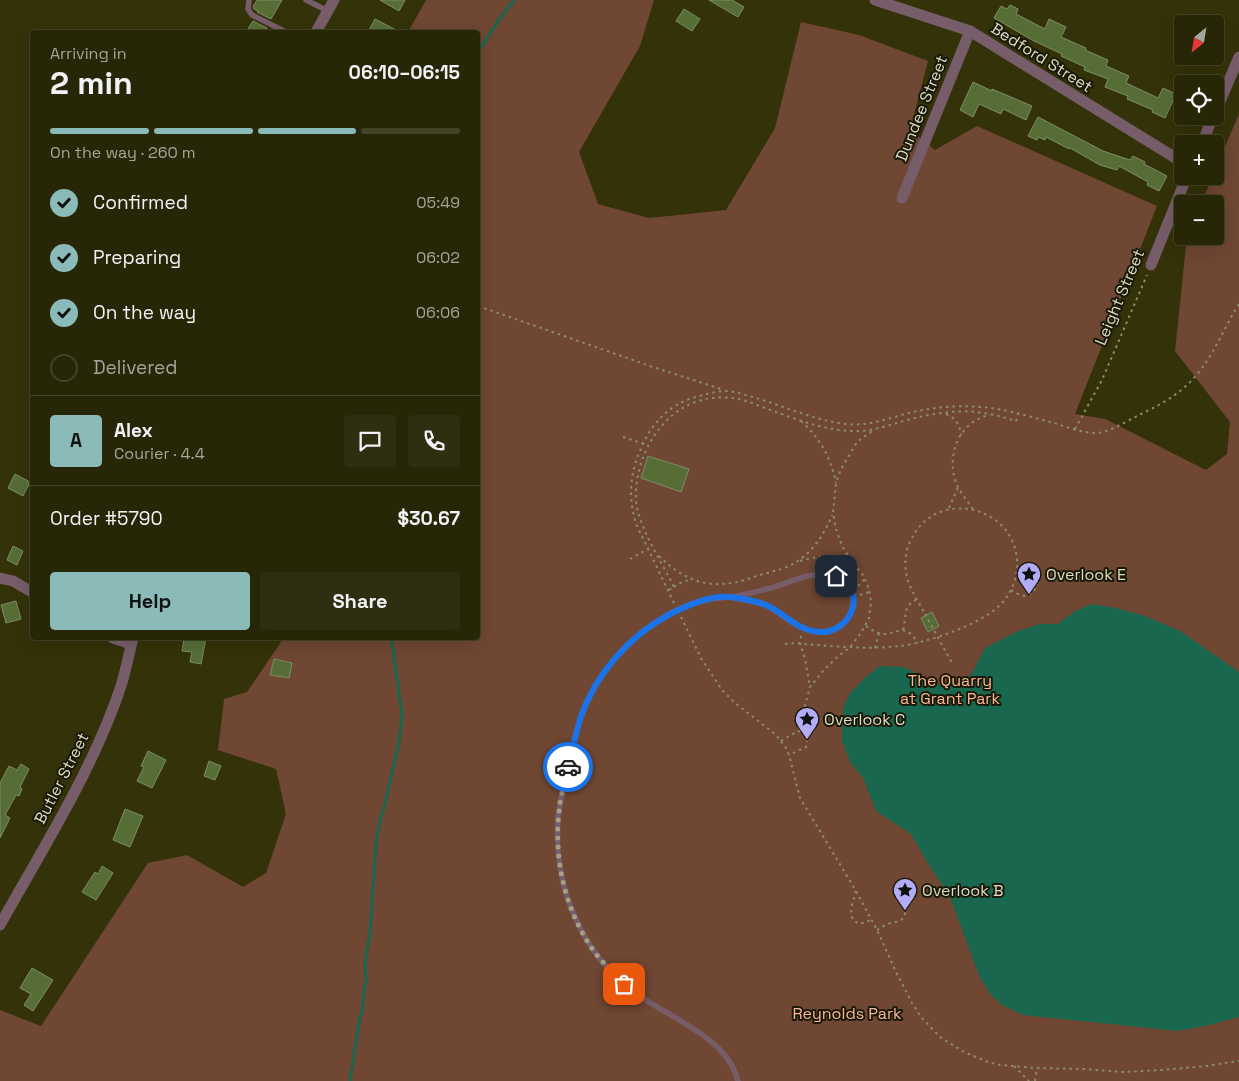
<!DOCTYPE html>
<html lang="en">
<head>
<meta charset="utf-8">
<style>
	:root { --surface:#272606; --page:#2f2e10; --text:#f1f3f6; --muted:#a4a59b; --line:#434328; --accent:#8bbbb9 }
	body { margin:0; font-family:"Space Grotesk",sans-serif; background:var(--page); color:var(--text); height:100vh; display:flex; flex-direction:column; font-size:19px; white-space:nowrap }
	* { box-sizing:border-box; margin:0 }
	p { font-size:16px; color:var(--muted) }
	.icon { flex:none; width:28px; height:28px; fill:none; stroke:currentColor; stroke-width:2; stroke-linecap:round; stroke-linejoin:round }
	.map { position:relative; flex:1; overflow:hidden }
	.side { position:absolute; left:30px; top:30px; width:450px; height:610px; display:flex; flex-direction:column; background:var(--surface); border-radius:5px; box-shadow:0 5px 20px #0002,0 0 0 1px var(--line) }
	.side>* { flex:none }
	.needle { width:32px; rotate:210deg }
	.controls { position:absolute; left:1174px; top:15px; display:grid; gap:10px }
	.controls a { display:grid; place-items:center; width:50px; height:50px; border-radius:5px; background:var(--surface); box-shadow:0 5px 20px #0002,0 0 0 1px var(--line); font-size:25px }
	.pin { position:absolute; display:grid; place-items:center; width:42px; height:42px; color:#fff; margin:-21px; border-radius:10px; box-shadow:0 2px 8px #0006 }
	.courier { position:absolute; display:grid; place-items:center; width:50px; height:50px; margin:-25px; border:4px solid #1a73e8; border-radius:50%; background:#fff; color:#222; box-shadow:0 1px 6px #0007 }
	.overview em { font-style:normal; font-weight:700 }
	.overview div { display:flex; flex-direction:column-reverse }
	.overview { display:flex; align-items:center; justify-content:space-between; height:85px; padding:0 20px }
	h1 { font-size:32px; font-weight:700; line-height:38px }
	.bar { display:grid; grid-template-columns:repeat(4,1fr); gap:8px 5px; align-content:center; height:60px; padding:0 20px }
	.bar i { height:6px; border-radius:4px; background:var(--line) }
	.bar .on { background:var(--accent) }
	.bar p { grid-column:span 4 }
	.line { display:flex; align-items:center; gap:12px; padding:0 20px; border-top:1px solid var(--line) }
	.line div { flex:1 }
	.round { display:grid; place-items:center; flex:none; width:52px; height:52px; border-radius:5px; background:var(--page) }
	ol { padding:0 20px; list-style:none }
	li { display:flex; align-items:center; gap:15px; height:55px }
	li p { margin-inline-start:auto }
	li .icon { padding:5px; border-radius:50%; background:var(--accent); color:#111; stroke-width:4 }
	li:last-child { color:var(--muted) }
	li i { width:28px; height:28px; border:2px solid var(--line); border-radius:50% }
	.action { display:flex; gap:10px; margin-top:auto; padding:10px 20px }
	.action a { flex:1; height:58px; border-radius:5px; background:var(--accent); color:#111; font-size:20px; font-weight:700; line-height:58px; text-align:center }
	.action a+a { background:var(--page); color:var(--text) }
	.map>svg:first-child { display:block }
</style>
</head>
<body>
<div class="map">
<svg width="1239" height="1081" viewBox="0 0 1239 1081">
	<rect width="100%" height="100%" fill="#343208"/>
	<polygon fill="#6f4733" points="426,0 654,0 640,46 579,152 598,204 649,218 726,210 775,128 801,22 859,35 928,61 910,130 935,150 977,126 1157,206 1075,414 1105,419 1206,470 1227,454 1230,422 1175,351 1187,236 1215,236 1215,204 1201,204 1213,176 1215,176 1215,170 1239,114 1239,1081 0,1081 0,1010 41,1026 148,863 187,855 243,887 266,873 286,814 276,769 218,750 224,699 247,692 283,639 282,638 478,638 478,32 408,32"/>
	<polygon fill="#18674e" points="1092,604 1116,608 1145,616 1180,631 1239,672 1239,1017 1209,1025 1178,1031 1023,1015 1002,1005 991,995 980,978 950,897 927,862 911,834 876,811 863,778 850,762 842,741 843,708 850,693 867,676 880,666 904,667 944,687 961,683 972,673 985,648 1016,632 1040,624 1058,624 1075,611"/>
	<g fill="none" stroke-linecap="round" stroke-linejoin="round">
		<g stroke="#18674e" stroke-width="3">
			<polyline points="478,52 498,21 514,0"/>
			<polyline points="350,1081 360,1016 362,1013 364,990 366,982 365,962 370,933 376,842 381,816 383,812 399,742 402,715 393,649 390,638"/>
		</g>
	</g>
	<g fill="#576d36" stroke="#7d8e67">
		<polygon points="257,0 282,0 271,19 257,12 258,11 254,9 253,7"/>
		<polygon points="380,0 405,0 399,11"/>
		<polygon points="709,0 732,0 744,7 738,17"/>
		<polygon points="1010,5 1018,9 1016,14 1045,29 1049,19 1066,27 1061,37 1086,48 1085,50 1108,60 1106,66 1129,76 1126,83 1158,98 1163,88 1176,94 1165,118 1152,112 1153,110 1127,99 1128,96 1105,87 1108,79 1084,70 1085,67 1061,56 1062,54 1034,41 994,18 1001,6 1007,9"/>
		<polygon points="684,9 700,19 692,31 676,21"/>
		<polygon points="375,19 400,32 368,32"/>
		<polygon points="253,21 267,28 264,32 246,32"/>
		<polygon points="973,82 992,91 992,89 1032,106 1026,120 1003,109 1001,114 979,104 973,117 960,110"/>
		<polygon points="1038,117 1103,151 1130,160 1133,156 1145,162 1144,164 1167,176 1159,191 1147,185 1148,182 1119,166 1117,170 1100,165 1070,148 1069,149 1046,137 1045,140 1038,137 1037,140 1028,136"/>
		<polygon points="648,456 689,469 681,492 641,478"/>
		<polygon points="15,474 30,482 23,496 8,488"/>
		<polygon points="13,546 23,551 17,565 7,560"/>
		<polygon points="16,601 21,619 6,623 1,605"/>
		<polygon points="932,612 939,626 928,632 921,618"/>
		<polygon points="193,638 206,638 201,664 190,662 192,652 182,651 184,639 192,640"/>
		<polygon points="274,659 292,663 289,678 270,675"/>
		<polygon points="148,751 166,760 152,788 137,781 144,767 141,766"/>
		<polygon points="209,761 221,766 215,780 204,776"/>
		<polygon points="21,764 29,769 20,787 22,789 19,796 16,795 5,815 10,818 0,838 0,783 9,766 17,770"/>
		<polygon points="125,809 143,816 130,847 113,840"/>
		<polygon points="102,866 113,873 96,900 82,892 95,872 98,874"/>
		<polygon points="32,968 53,980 33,1011 24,1005 31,994 20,988"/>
	</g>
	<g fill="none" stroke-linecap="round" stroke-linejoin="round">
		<g stroke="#8d8c6c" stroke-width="2" stroke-dasharray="2.5 4" stroke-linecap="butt">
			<polyline points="478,306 647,365 724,390"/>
			<path d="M946 414C956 418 960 425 961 435"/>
			<path d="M801 421C820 438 831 458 836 483"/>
			<polyline points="1075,429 1102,380 1147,275"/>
			<polyline points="623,437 648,445"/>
			<polyline points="949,508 958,487"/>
			<path d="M973 509C967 501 960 492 956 483 946 455 959 421 990 415"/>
			<path d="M659 556C679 576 702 588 731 583 741 582 750 578 760 575 770 572 780 570 789 566 810 556 824 536 832 515"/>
			<polyline points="826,556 830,565"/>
			<polyline points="630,559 653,546"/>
			<path d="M800 561C823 555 832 553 853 565"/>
			<polyline points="842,571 846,561"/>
			<polyline points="852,577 857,568"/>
			<polyline points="858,586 865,579"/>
			<polyline points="674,587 682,582 690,580"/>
			<path d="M669 590 674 587C662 563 643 534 637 508 634 493 637 478 641 463 655 422 687 393 732 398 744 399 756 405 768 409 795 419 823 430 852 431 874 432 894 423 915 418 936 413 961 409 983 413 994 414 1005 418 1016 421L1018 414"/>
			<path d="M1011 590C1023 598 1032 599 1037 584"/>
			<polyline points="860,595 869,592"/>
			<path d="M674 603 637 526C627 497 630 471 643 444 653 422 669 406 692 398 703 395 715 391 726 391 735 391 744 395 753 397 783 406 814 420 845 424 869 427 891 417 913 412 936 407 959 405 982 407 1006 409 1031 417 1054 423 1067 427 1090 436 1103 432 1116 428 1129 420 1141 414 1160 405 1178 395 1192 380 1213 358 1223 329 1239 304"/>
			<polyline points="681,617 701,658 722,690 734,702 776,735 786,748 789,755 800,798 856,891 877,930 896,972 912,1003 921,1017 940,1037 964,1052 988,1062 1000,1065 1037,1068 1084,1069 1123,1072 1162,1070 1206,1066 1239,1061"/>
			<path d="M866 626C872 630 878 634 885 634 890 634 893 632 898 631 908 628 913 636 918 643"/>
			<path d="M903 630C907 615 902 607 917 599"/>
			<polyline points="801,636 800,643 805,659 810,687"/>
			<path d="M785 644 794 643C829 646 865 650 900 646 926 643 982 624 1000 605 1012 593 1018 577 1017 560 1013 504 935 488 911 540 905 551 904 564 907 577 910 590 919 602 925 614"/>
			<polyline points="875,648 879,633"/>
			<polyline points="800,732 800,724 810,687 823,671 836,658 850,647 861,633 869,618 871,602 869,589 863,575 854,565 842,546 836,529 833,513 836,483 841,469 857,442 872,431"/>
			<path d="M781 741 798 731C805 732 809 740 806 747L789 755"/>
			<path d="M856 891C853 903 845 919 860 924L871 920"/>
			<path d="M877 930C881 928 884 925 888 924 892 922 897 923 901 920 909 914 904 903 897 899"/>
			<polyline points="1014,1066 1029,1081"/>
			<polyline points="1035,1081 1037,1068"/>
		</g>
		<g stroke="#775d6a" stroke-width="5.5">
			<polyline points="249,0 248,9 252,15 286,32"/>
			<polyline points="306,0 328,11"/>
			<path d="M728 597C741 599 754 601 765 605 775 609 783 617 793 623 809 633 831 637 845 622 859 606 855 579 831 575 810 571 787 584 767 589 755 592 743 595 730 597 721 598 712 598 702 601 657 613 618 647 595 687 581 710 575 736 569 762 565 780 560 799 558 818 553 887 582 957 641 997 673 1019 728 1039 738 1081"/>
		</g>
		<g stroke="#775d6a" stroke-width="11">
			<polyline points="875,0 970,31 1182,162"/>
			<polyline points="316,32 334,0"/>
			<polyline points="1215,113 1239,57"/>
			<polyline points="1202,144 1213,116"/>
			<polyline points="902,198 970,31"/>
			<polyline points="1151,265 1187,176"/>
			<polyline points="0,578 13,581 32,592"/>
			<polyline points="113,638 131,644"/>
			<path d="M0 925C43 848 93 770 121 686 126 670 129 653 133 638"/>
		</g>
		<polyline stroke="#8d8c6c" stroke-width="2" stroke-dasharray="2.5 4" stroke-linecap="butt" points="925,614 952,663"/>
	</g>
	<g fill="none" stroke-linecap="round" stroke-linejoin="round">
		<path stroke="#a2a184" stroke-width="5" stroke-dasharray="0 9" d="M568 767C565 782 560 797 559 812 554 858 564 905 589 944 598 959 612 971 624 984"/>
		<path stroke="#1a73e8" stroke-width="6" d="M568 767C572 750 576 733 581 716 597 672 630 635 672 613 689 605 710 595 729 597 741 598 755 601 766 605 785 613 797 631 820 632 835 633 849 622 853 607 856 594 848 582 836 576"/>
	</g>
	<defs>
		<g id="sight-pin" transform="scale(1.25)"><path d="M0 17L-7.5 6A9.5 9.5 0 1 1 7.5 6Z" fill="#b3adf9" stroke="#1a1908"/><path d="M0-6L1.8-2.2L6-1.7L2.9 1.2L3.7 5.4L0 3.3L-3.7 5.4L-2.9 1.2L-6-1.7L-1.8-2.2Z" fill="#111"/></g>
	</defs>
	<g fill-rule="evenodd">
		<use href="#sight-pin" x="1029" y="574"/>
		<use href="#sight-pin" x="807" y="719"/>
		<use href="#sight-pin" x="905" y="890"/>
	</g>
	<g text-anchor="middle" stroke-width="4" stroke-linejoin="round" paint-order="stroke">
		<g font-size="16" fill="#ddddc6" stroke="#1a1908">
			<text transform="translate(1042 57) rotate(32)" y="6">Bedford Street</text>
			<text transform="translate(921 108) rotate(-68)" y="6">Dundee Street</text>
			<text transform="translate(1119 297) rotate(-67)" y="6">Leight Street</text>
			<text transform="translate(61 778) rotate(-63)" y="6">Butler Street</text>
		</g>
		<g font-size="16" fill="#ddddc6" stroke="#1a1908" text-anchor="start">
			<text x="1046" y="580">Overlook E</text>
			<text x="824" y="725">Overlook C</text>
			<text x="922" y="896">Overlook B</text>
		</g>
		<g font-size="16" fill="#fbb795" stroke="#1a1908">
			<text x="950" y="686">The Quarry<tspan x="950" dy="18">at Grant Park</tspan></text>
			<text x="847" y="1019">Reynolds Park</text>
		</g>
	</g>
</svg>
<div class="controls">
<a><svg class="needle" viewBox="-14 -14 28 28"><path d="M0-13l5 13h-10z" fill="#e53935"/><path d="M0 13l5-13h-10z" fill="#a4a59b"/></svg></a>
<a><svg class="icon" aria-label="locate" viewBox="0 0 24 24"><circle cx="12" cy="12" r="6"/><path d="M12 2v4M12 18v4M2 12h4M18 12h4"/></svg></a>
<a>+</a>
<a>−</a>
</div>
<div class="pin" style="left:624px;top:984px;background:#ea580c"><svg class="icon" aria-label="bag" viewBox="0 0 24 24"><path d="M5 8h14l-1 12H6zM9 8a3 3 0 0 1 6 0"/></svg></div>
<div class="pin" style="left:836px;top:576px;background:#1f2937"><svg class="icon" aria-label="home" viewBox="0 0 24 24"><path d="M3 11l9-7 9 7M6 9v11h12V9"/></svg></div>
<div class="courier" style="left:568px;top:767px"><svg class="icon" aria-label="car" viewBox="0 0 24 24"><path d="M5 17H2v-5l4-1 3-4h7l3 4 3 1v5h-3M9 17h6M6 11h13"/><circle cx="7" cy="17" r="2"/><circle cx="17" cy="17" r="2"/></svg></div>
<section class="side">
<div class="overview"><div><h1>2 min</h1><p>Arriving in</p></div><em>06:10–06:15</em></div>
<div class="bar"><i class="on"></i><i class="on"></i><i class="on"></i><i></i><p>On the way · 260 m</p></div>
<ol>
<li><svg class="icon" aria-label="check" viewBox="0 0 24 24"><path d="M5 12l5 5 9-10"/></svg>Confirmed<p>05:49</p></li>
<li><svg class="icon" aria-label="check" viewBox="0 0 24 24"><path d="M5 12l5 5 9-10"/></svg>Preparing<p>06:02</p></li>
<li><svg class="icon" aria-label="check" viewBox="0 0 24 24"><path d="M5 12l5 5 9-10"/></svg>On the way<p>06:06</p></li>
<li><i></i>Delivered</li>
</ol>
<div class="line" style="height:90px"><b class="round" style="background:var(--accent);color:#111">A</b><div><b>Alex</b><p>Courier · 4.4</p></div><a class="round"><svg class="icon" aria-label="chat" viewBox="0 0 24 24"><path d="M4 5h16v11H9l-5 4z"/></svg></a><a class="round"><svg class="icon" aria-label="phone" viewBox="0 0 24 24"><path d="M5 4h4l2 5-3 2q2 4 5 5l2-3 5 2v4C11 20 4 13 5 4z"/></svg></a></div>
<div class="line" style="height:65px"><div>Order #5790</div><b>$30.67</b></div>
<div class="action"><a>Help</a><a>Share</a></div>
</section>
</div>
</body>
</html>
